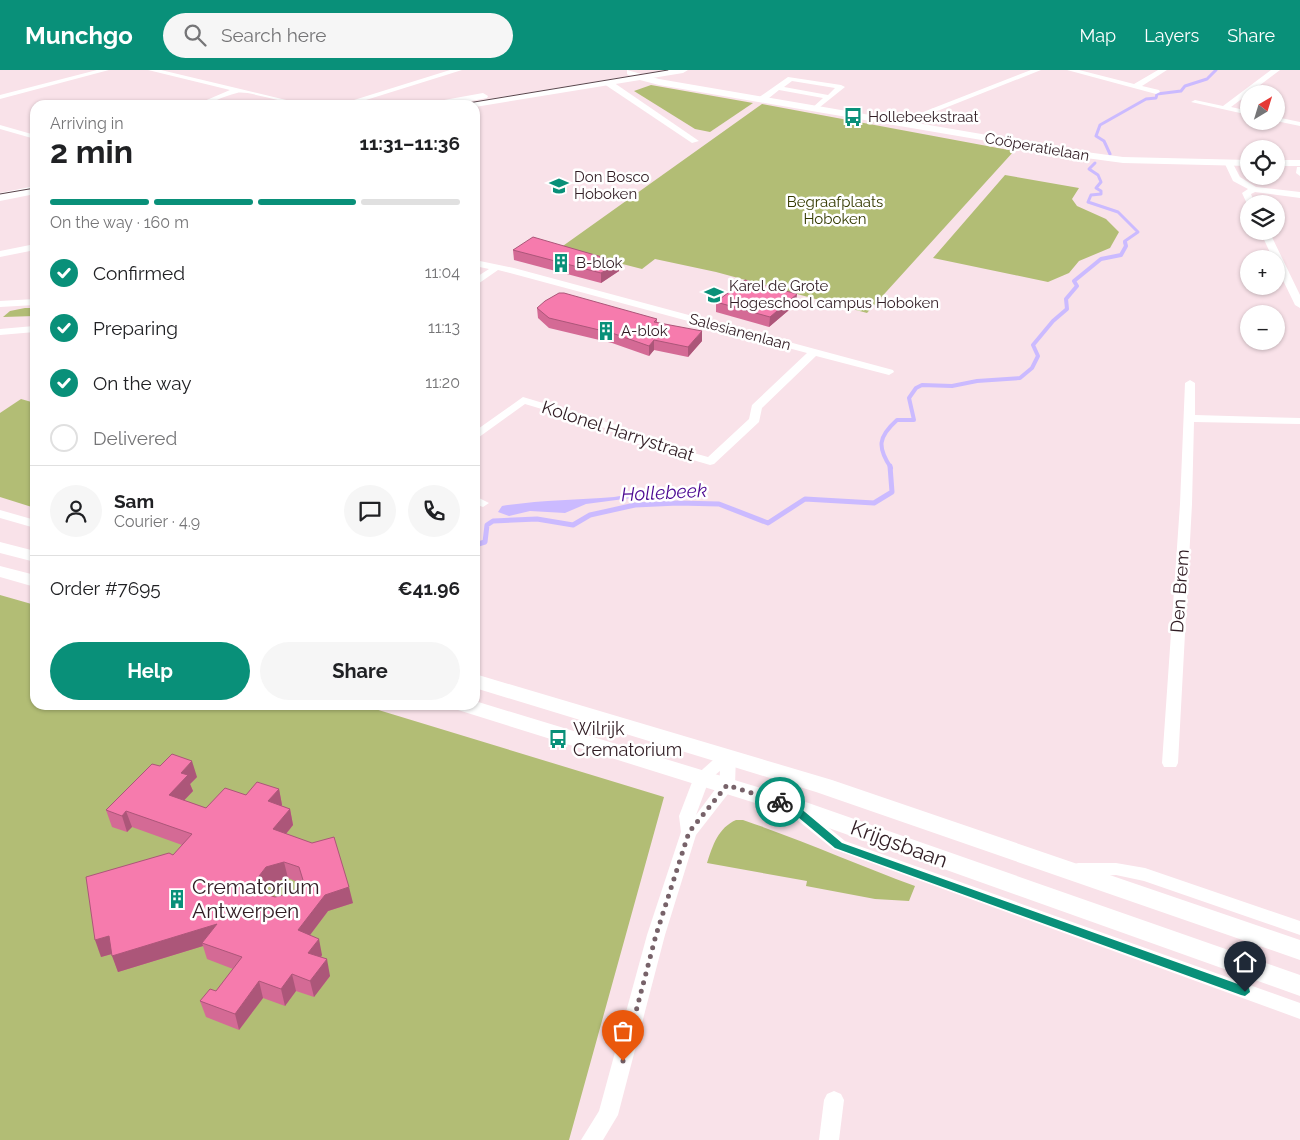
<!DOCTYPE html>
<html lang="en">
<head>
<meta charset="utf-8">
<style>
	:root { --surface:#fff; --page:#f6f6f6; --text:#202124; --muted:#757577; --line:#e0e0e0; --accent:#099079 }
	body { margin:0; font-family:Raleway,sans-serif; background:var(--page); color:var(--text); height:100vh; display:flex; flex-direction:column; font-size:19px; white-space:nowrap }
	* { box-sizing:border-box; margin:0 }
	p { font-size:16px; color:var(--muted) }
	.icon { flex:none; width:28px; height:28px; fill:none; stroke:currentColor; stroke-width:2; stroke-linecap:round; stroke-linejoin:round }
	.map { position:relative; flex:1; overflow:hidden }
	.panel { position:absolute; left:30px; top:30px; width:450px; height:610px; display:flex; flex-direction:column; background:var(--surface); border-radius:15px; box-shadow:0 1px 4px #0004 }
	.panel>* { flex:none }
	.needle { width:32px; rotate:38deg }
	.tools { position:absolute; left:1240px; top:15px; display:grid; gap:10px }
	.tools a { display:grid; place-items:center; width:45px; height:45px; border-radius:50%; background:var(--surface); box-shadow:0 1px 4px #0004; font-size:25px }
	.pin { position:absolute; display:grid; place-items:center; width:42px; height:42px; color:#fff; margin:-51px -21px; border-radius:50% 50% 50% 0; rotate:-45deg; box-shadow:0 0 5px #0007 }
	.pin .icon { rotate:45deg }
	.courier { position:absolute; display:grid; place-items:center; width:50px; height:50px; margin:-25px; border:4px solid #099079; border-radius:50%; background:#fff; color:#222; box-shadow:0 1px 6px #0007 }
	.summary em { font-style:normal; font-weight:700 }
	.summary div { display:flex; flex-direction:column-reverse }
	.summary { display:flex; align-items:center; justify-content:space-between; height:85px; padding:0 20px }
	h1 { font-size:32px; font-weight:700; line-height:38px }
	.bar { display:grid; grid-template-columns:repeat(4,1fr); gap:8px 5px; align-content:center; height:60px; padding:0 20px }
	.bar i { height:6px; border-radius:4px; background:var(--line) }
	.bar .selected { background:var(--accent) }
	.bar p { grid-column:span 4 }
	.line { display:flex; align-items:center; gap:12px; padding:0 20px; border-top:1px solid var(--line) }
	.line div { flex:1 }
	.round { display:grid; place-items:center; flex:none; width:52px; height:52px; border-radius:26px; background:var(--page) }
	ol { padding:0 20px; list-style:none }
	li { display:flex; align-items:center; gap:15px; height:55px }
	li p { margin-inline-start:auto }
	li .icon { padding:5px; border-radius:50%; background:var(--accent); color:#fff; stroke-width:4 }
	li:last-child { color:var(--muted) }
	li i { width:28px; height:28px; border:2px solid var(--line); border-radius:50% }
	.action { display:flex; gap:10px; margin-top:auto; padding:10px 20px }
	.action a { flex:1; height:58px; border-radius:30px; background:var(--accent); color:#fff; font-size:20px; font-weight:700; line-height:58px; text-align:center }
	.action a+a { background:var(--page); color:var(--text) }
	header { display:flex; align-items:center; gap:30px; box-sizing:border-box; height:70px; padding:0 25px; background:var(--accent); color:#fff }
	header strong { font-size:24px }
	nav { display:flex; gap:28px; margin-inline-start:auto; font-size:18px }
	.search { width:350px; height:45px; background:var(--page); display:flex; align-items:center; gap:12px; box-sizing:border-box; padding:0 18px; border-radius:28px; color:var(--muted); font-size:19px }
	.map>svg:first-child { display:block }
</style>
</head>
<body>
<header>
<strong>Munchgo</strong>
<div class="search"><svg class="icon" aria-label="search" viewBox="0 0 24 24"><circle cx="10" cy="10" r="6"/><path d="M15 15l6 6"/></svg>Search here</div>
<nav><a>Map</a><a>Layers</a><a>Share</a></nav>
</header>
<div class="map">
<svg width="1300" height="1070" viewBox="0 0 1300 1070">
	<rect width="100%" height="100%" fill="#f9e2e9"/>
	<g fill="#b2bd75">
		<polygon points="651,15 753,33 710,62 695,59 634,21"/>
		<polygon points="762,34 1014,81 867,243 716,202 655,189 642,199 560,178"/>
		<polygon points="1005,105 1079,118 1072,129 1077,136 1106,149 1119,162 1110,178 1079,191 1069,203 1048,212 933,188"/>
		<polygon points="25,238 35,238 35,246 3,247 10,241"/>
		<polygon points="21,329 35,333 35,438 0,427 0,343"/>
		<polygon points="0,525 35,535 35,635 362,635 664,727 569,1070 0,1070"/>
		<path d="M736 750H743C802 770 858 795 915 816L909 831 875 829 806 816 807 811 707 793C713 775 718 758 736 750Z"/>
	</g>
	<path fill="#cbbaff" d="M664 419 662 424 586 434 565 443 530 441 509 446 498 442 502 436C539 430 577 430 614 427 631 425 647 420 664 419Z"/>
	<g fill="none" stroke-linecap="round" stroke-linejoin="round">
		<g stroke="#cbbaff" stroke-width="3">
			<polyline points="1110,84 1104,71 1096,66 1100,55 1146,29 1156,28 1157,24 1181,21 1185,16 1207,9 1216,0"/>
			<polyline points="1095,93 1089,99 1098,105 1101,112 1096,118 1101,121 1101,124 1091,125 1088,132 1118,142 1138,162 1125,171 1125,173"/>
		</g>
		<path stroke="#cbbaff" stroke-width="4" d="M891 398C877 377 878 367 897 350H914L909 328 916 318 922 315 952 316 977 311 1020 308 1032 298 1038 286 1033 275 1053 251 1067 239 1066 229 1077 216 1074 211 1101 189 1121 185 1126 176 1125 172"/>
		<polyline stroke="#cbbaff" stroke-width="5" points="475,475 485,472 487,455 493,451 537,449 573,455 590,445 635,435 678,433 719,434 768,453 805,429 874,433 892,422 890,396"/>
		<g fill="#fff" fill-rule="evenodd">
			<polygon points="97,0 109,0 0,29 0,25"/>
			<path d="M148 0H161L307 35C288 35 248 20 237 23 222 26 211 35 195 35L230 20Z"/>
			<polygon points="450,0 462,0 350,35 338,35"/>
			<polygon points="1031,0 1041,0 902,55 895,53"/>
			<polygon points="1067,0 1079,0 1134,14 1158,0 1167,0 1142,16 1159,20 1160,22 1156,24"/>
			<polygon points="1271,0 1280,0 1231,37 1249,41 1249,45 1191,32 1195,30 1223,36"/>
			<path d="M788 7 841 15 845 17 815 41 811 39 823 28 779 20 764 32H758V28ZM792 11 835 18 828 25 784 17Z"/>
			<polygon points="604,10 610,10 699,71 692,73 604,14"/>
			<polygon points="1276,47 1300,52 1300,56 1276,51"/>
			<polygon points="0,55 35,65 35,69 0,59"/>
			<polygon points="1225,90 1231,90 1240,107 1256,117 1300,122 1300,128 1255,122 1251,124 1255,134 1249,134 1248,136 1242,123 1248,119 1233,111 1224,92"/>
			<polygon points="1297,97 1300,97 1300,106 1296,103"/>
			<polygon points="1260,161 1269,161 1300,225 1300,238 1295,235 1276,196 1276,189 1273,189"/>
			<polygon points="35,174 35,180 0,187 0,181"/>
			<polygon points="475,190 514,198 893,300 894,302 889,305 816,286 762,338 759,352 714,394 710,395 621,369 615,361 525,334 475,370 475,361 523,327 623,357 629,365 708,387 749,349 752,335 807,283 510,203 498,200 475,216 475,208 489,199 475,196"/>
			<polygon points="35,229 35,235 0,237 0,231"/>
			<polygon points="34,256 35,262 0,265 0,259"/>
			<polygon points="1190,310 1195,313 1195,345 1300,348 1300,354 1194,352 1192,434 1178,693 1176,697 1164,697 1162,693 1180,434 1185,313"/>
			<polygon points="475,426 489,433 483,437 475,434"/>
			<polygon points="0,440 35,450 35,458 0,448"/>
			<path d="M728 681 734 682 736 686 735 715 696 765 665 865 618 1045 603 1070H581L599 1041 647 865 681 762 679 746 694 707 722 682ZM720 701 719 714 696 745 709 710Z"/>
			<polygon points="796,734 802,736 845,771 1300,933 1300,949 833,779 790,744 788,740 790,736"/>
			<polygon points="1078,793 1116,793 1145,798 1300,851 1300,865 1144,811 1116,805 1078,807 1072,805 1069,800 1072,795"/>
			<polygon points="834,1021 841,1024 844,1030 839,1070 819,1070 824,1030 827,1024"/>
		</g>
		<g fill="#fff" fill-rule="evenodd">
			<polygon points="627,0 659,9 1086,82 1123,87 1249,90 1249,96 1123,93 1086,88 659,15 636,9 627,4"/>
			<rect x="1276" y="90" width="24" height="6"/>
		</g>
		<g fill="#fff" fill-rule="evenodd">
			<polygon points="665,0 688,0 683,3 475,37 475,35 466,35 471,32"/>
			<polygon points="483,23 488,26 487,28 450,35 428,35 433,32"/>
			<polygon points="35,116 35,124 0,131 0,123"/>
			<polygon points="0,472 35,481 35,492 0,483"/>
			<polygon points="0,496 35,505 35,517 0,507"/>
			<polygon points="475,604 832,710 1300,870 1300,890 816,722 475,618"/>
			<polygon points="475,631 797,729 1300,905 1300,926 781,741 458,640 455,635 475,635"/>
		</g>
		<g stroke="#59444b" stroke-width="1">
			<polyline points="456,35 668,0"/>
			<polyline points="0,124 35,118"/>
		</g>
	</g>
	<g fill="#d46a95" fill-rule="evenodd">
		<polygon points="513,180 619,201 601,213 514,190"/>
		<polygon points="716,232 796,234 769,257 716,242"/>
		<polygon points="537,238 657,249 657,252 702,271 688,287 654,280 649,286 612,273 549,258 538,248"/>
		<path d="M160 696 197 707 190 714 193 721 184 730 206 738 246 725 279 719 282 735V736L290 739 293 755 286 764 353 833 328 841 310 865 322 885 321 887 330 906 314 927 296 921 285 936 263 928 239 960 206 947 200 931 216 921 233 899 207 889 203 876 118 902 112 884 101 887 173 785 182 775 132 757 127 762 112 757 106 740ZM288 808 300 813 292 823 275 827 262 823 270 813Z"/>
	</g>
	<g fill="#ac5679">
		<polygon points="619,192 619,201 601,213 601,203"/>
		<polygon points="797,224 796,234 769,257 770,247"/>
		<polygon points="702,261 702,271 688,287 688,277"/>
		<polygon points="654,270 654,280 649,286 649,276"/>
		<polygon points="192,691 197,707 190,714 193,721 174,741 169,725 181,703"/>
		<polygon points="279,719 282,735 272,747 268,731"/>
		<polygon points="290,739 293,755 277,775 273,759"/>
		<polygon points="126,741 132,757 127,762 122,746"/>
		<polygon points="284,792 288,808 270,813 260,826 256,810 266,797"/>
		<polygon points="349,817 353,833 328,841 301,877 298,860 325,825"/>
		<polygon points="217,854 202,873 203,876 118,902 112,886"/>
		<polygon points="109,866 115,883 101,887 95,870"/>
		<polygon points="319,869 322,885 312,899 308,883"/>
		<polygon points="327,889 330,906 314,927 310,911"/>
		<polygon points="292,904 296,921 285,936 281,919"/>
		<polygon points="259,911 263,928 239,960 235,944"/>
	</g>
	<g fill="#f67bad" stroke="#ac5679" fill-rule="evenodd">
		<polygon points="533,167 619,192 601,203 513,180"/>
		<polygon points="745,210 797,224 770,247 716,232"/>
		<polygon points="559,223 564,223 657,249 654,252 702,261 688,277 654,270 649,276 612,263 549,248 537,238 545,231"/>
		<path d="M172 684 192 691 181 703 188 705 169 725 206 738 225 718 246 725 257 712 279 719 268 731 290 739 273 759 312 773 334 767 349 817 325 825 298 860 319 869 308 883 327 889 310 911 292 904 281 919 259 911 235 944 200 931 210 919 216 921 242 887 202 873 217 854 112 886 109 866 95 870 86 807 169 783 173 785 192 764 126 741 122 746 106 740 152 694 160 696ZM284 792 299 797 303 810 292 823 275 827 259 822 256 810 266 797Z"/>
	</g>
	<polygon fill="#099079" points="780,728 793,732 842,773 1249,918 1250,922 1245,926 1241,925 835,778 786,737 777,734 775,732"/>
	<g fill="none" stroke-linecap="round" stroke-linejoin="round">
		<polyline stroke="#776269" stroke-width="5" stroke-dasharray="0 9" points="623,991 656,865 689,762 727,715 780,732"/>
	</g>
	<defs>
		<g id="bus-bare" transform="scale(1.5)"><path d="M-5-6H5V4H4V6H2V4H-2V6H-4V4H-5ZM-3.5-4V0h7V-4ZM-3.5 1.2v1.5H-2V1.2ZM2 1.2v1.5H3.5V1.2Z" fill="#099079" stroke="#fff" stroke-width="2.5" paint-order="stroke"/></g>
		<g id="school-bare" transform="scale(1.5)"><path d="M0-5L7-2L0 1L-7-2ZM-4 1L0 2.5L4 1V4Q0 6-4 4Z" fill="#099079" stroke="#fff" stroke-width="2.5" paint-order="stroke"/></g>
		<g id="building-bare" transform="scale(1.5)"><path d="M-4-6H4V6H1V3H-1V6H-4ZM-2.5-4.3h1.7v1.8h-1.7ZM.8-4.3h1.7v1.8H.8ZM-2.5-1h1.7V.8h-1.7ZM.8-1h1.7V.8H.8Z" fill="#099079" stroke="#fff" stroke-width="2.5" paint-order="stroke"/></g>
	</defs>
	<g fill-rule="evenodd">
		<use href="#bus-bare" x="853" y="47"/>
		<use href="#school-bare" x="559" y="116"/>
		<use href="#building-bare" x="561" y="193"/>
		<use href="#school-bare" x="714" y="225"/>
		<use href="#building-bare" x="606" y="261"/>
		<use href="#bus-bare" x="558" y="669"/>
		<use href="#building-bare" x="177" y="829"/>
	</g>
	<g text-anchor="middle" stroke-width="5" stroke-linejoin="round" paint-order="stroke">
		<g font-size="15" fill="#311d24" stroke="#fff" text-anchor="start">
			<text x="868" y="52">Hollebeekstraat</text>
			<text x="574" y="112">Don Bosco<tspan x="574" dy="17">Hoboken</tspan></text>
			<text x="576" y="198">B-blok</text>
			<text x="729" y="221">Karel de Grote<tspan x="729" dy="17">Hogeschool campus Hoboken</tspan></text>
			<text x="621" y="266">A-blok</text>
		</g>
		<g font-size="15" fill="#311d24" stroke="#fff">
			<text transform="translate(1037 77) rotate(10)" y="5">Coöperatielaan</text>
			<text transform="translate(740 262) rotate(15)" y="5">Salesianenlaan</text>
		</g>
		<g font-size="15" fill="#343a00" stroke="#fff">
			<text x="835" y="137">Begraafplaats<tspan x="835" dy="17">Hoboken</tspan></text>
		</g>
		<g font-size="18" fill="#311d24" stroke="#fff">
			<text transform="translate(618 361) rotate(18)" y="6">Kolonel Harrystraat</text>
			<text transform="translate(1180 521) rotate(-86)" y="6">Den Brem</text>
		</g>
		<g font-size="18" fill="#311d24" stroke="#fff" text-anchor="start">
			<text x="573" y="665">Wilrijk<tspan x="573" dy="21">Crematorium</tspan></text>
		</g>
		<g font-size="19" font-style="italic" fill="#4b0792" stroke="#fff">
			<text transform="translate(664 422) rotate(-3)" y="7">Hollebeek</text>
		</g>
		<g font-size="21" fill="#311d24" stroke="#fff">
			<text transform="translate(899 774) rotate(20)" y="7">Krijgsbaan</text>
		</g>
		<g font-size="21" fill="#311d24" stroke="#fff" text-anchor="start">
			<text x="192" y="824">Crematorium<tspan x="192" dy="24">Antwerpen</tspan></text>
		</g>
	</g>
</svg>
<div class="tools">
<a><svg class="needle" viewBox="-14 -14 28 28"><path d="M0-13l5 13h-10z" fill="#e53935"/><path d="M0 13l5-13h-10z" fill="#757577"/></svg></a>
<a><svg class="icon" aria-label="locate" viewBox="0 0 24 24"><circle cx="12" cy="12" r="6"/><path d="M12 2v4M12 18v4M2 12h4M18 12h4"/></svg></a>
<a><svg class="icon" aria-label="layers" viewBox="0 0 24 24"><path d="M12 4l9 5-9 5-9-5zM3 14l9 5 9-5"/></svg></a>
<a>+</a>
<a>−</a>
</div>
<div class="pin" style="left:623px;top:991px;background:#ea580c"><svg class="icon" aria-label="bag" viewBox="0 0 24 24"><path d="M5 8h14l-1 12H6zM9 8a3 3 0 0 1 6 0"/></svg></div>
<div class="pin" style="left:1245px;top:922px;background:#1f2937"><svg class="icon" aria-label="home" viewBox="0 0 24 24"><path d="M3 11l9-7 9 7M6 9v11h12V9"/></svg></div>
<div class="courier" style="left:780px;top:732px"><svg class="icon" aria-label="bike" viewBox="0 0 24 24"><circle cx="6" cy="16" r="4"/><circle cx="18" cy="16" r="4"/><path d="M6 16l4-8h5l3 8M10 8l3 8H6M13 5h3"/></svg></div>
<section class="panel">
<div class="summary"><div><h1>2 min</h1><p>Arriving in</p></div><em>11:31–11:36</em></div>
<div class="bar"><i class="selected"></i><i class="selected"></i><i class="selected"></i><i></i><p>On the way · 160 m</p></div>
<ol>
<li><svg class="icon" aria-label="check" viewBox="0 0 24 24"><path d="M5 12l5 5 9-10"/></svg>Confirmed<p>11:04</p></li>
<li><svg class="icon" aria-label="check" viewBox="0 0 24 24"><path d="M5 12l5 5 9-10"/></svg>Preparing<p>11:13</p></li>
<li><svg class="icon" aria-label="check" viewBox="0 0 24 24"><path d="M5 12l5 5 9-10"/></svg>On the way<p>11:20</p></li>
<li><i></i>Delivered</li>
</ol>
<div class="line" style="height:90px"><a class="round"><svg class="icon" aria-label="person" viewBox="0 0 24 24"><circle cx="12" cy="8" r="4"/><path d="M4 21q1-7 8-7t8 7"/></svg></a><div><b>Sam</b><p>Courier · 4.9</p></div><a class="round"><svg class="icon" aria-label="chat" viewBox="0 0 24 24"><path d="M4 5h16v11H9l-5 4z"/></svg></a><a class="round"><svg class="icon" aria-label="phone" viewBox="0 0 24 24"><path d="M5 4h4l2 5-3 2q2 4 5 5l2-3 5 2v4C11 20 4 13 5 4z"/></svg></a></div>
<div class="line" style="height:65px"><div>Order #7695</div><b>€41.96</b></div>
<div class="action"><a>Help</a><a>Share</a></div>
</section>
</div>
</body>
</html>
